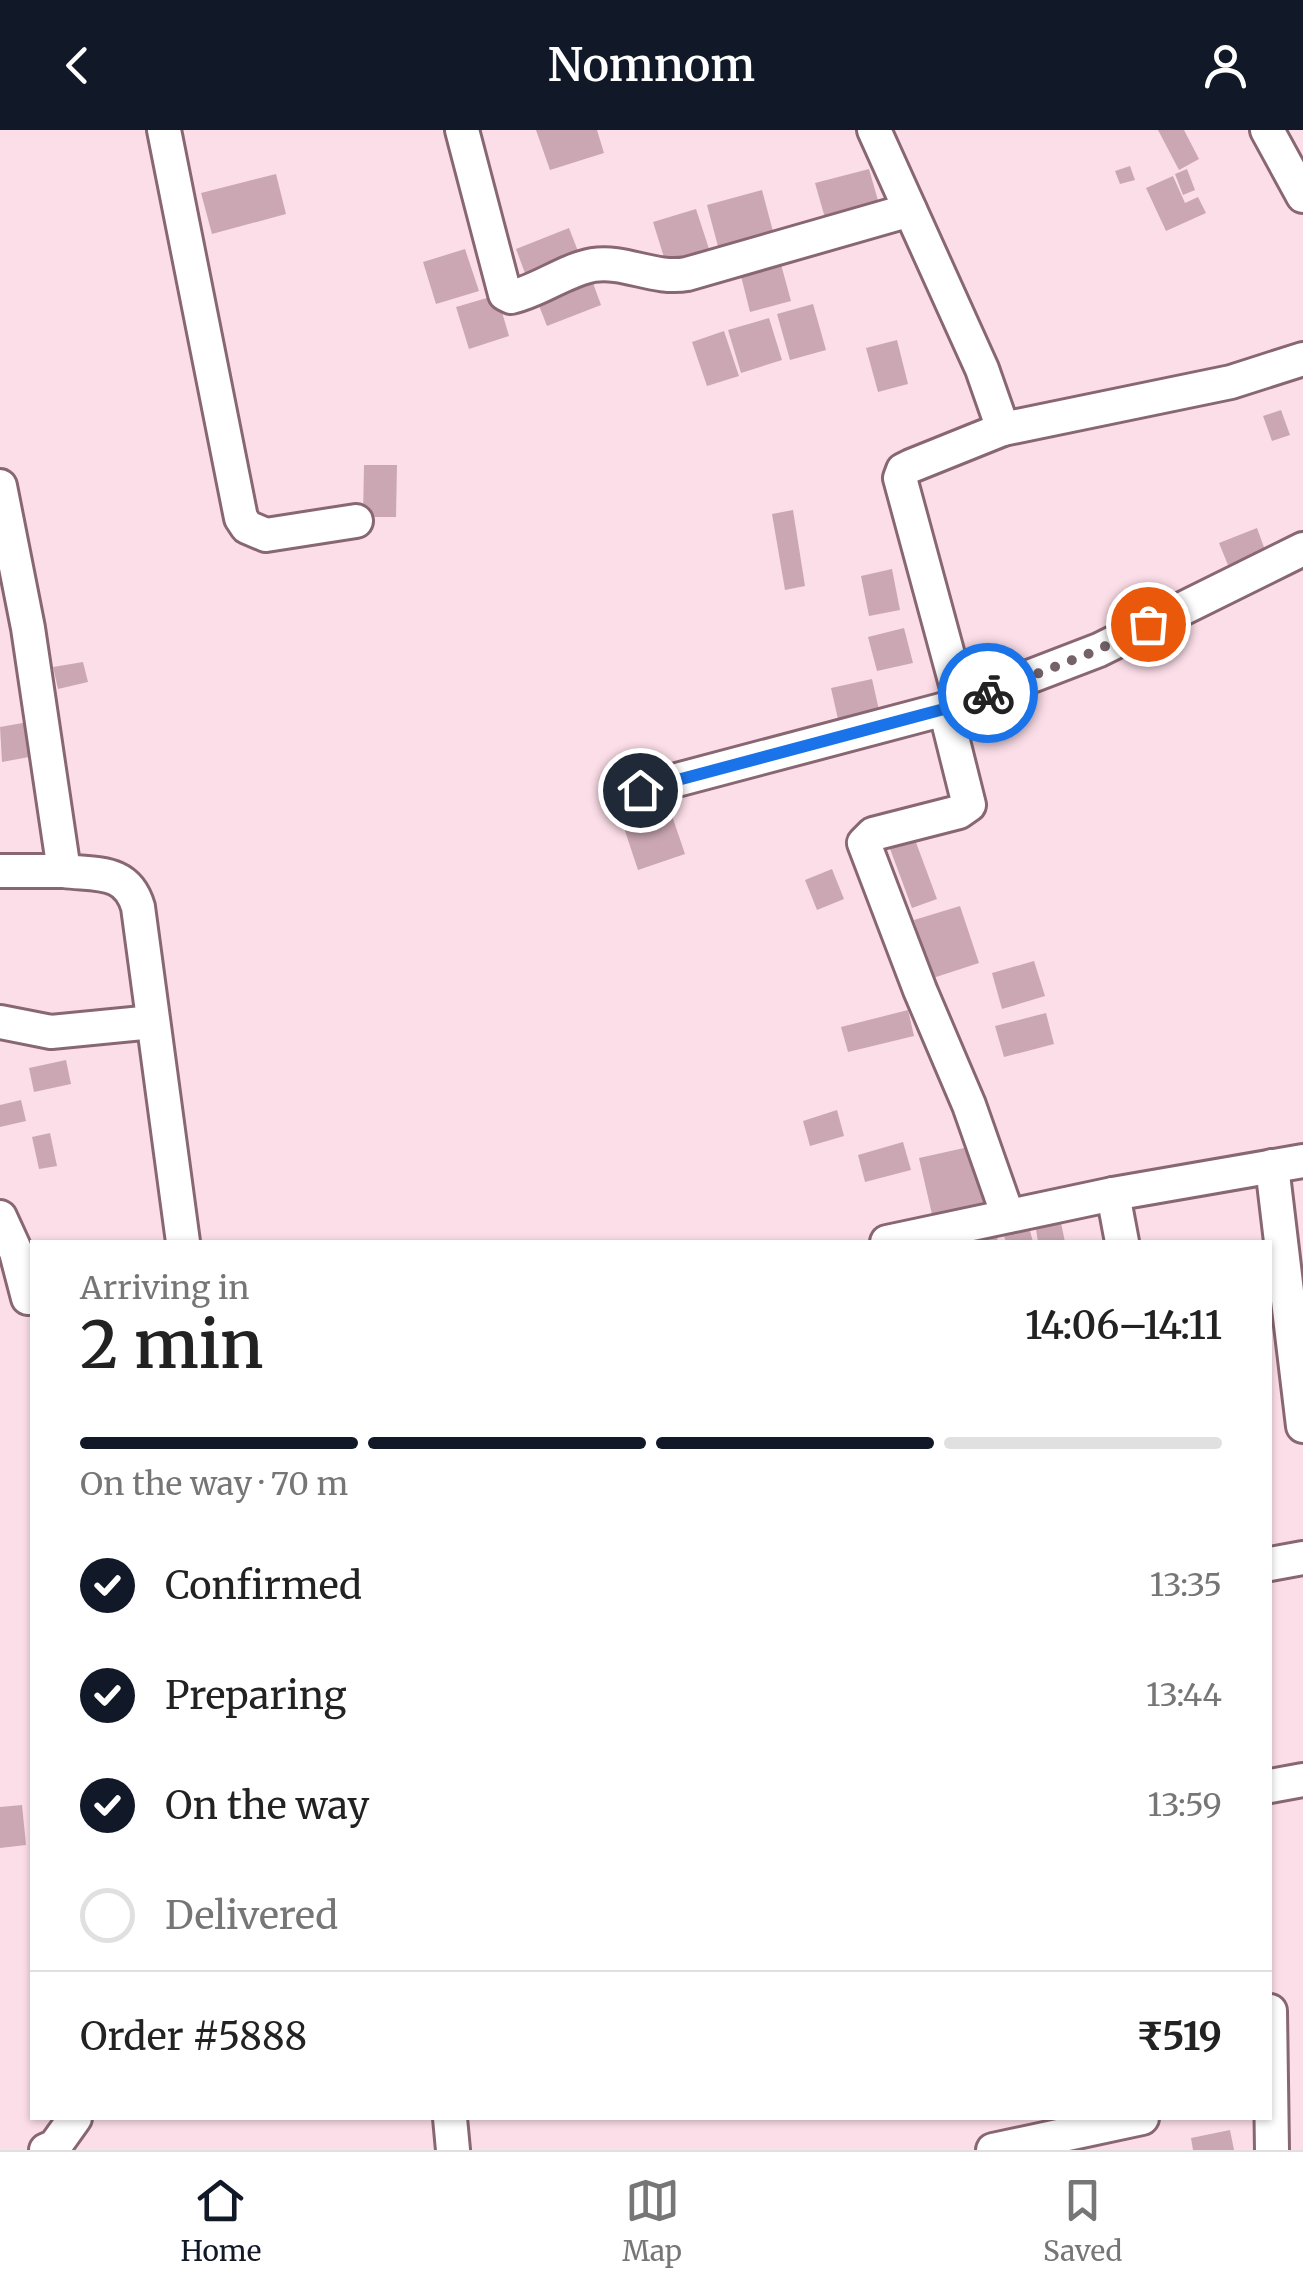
<!DOCTYPE html>
<html lang="en">
<head>
<meta charset="utf-8">
<style>
	:root { --surface:#fff; --page:#f6f6f6; --text:#222; --muted:#767676; --line:#e0e0e0; --accent:#111827 }
	body { margin:0; font-family:Merriweather,serif; background:var(--page); color:var(--text); height:100vh; display:flex; flex-direction:column; font-size:38px; white-space:nowrap }
	* { box-sizing:border-box; margin:0 }
	p { font-size:32px; color:var(--muted) }
	.icon { flex:none; width:55px; height:55px; fill:none; stroke:currentColor; stroke-width:2; stroke-linecap:round; stroke-linejoin:round }
	.map { position:relative; flex:1; overflow:hidden }
	.details { position:absolute; left:30px; top:1110px; width:1242px; height:880px; display:flex; flex-direction:column; background:var(--surface); border-radius:0px; box-shadow:0 2px 8px #0004 }
	.details>* { flex:none }
	.pin { position:absolute; display:grid; place-items:center; width:85px; height:85px; color:#fff; margin:-42px; border:5px solid #fff; border-radius:50%; box-shadow:0 2px 10px #0007 }
	.courier { position:absolute; display:grid; place-items:center; width:100px; height:100px; margin:-50px; border:8px solid #1a73e8; border-radius:50%; background:#fff; color:#222; box-shadow:0 2px 12px #0007 }
	.head em { font-style:normal; font-weight:600 }
	.head div { display:flex; flex-direction:column-reverse }
	.head { display:flex; align-items:center; justify-content:space-between; height:170px; padding:0 50px }
	h1 { font-size:65px; font-weight:600; line-height:75px }
	.bar { display:grid; grid-template-columns:repeat(4,1fr); gap:15px 10px; align-content:center; height:120px; padding:0 50px }
	.bar i { height:12px; border-radius:8px; background:var(--line) }
	.bar .current { background:var(--accent) }
	.bar p { grid-column:span 4 }
	.line { display:flex; align-items:center; gap:25px; padding:0 50px; border-top:2px solid var(--line) }
	.line div { flex:1 }
	ol { padding:0 50px; list-style:none }
	li { display:flex; align-items:center; gap:30px; height:110px }
	li p { margin-inline-start:auto }
	li .icon { padding:10px; border-radius:50%; background:var(--accent); color:#fff; stroke-width:4 }
	li:last-child { color:var(--muted) }
	li i { width:55px; height:55px; border:5px solid var(--line); border-radius:50% }
	header { display:flex; justify-content:space-between; align-items:center; height:130px; padding:0 50px; background:var(--accent); color:#fff; font-size:45px; font-weight:600 }
	.dock { display:flex; justify-content:space-around; align-items:center; height:140px; border-top:2px solid var(--line); background:var(--surface); font-size:28px; color:var(--muted) }
	.dock a { display:grid; justify-items:center; gap:5px }
	.dock .current { color:var(--accent) }
	.map>svg:first-child { display:block }
</style>
</head>
<body>
<header><svg class="icon" aria-label="back" viewBox="0 0 24 24"><path d="M15 5l-7 7 7 7"/></svg>Nomnom<svg class="icon" aria-label="person" viewBox="0 0 24 24"><circle cx="12" cy="8" r="4"/><path d="M4 21q1-7 8-7t8 7"/></svg></header>
<div class="map">
<svg width="1303" height="2020" viewBox="0 0 1303 2020">
	<rect width="100%" height="100%" fill="#fcdee8"/>
	<g fill="#cba7b4">
		<polygon points="536,0 597,0 604,23 550,40"/>
		<polygon points="1158,0 1184,0 1199,29 1179,40"/>
		<polygon points="1130,36 1135,50 1120,54 1115,41"/>
		<polygon points="869,39 879,74 825,88 815,53"/>
		<polygon points="1187,39 1195,60 1183,65 1175,44"/>
		<polygon points="276,44 286,84 212,104 201,63"/>
		<polygon points="1173,46 1185,73 1198,67 1206,83 1166,101 1146,58"/>
		<polygon points="762,60 775,109 720,124 707,75"/>
		<polygon points="696,79 711,125 668,140 653,92"/>
		<polygon points="569,98 583,134 529,154 516,119"/>
		<polygon points="465,119 479,161 436,174 423,132"/>
		<polygon points="779,127 791,171 750,182 739,138"/>
		<polygon points="589,142 601,175 547,196 534,163"/>
		<polygon points="497,165 509,206 469,219 456,177"/>
		<polygon points="813,174 826,220 790,230 777,184"/>
		<polygon points="769,188 782,230 741,243 728,200"/>
		<polygon points="724,201 739,246 707,256 692,212"/>
		<polygon points="897,210 908,254 878,262 866,218"/>
		<polygon points="1281,280 1290,305 1272,311 1263,286"/>
		<polygon points="364,335 397,335 396,387 363,387"/>
		<polygon points="793,380 805,456 785,460 772,384"/>
		<polygon points="1257,398 1265,420 1228,435 1219,413"/>
		<polygon points="892,439 900,480 869,486 861,446"/>
		<polygon points="904,498 913,533 877,541 868,507"/>
		<polygon points="83,532 88,552 58,559 53,537"/>
		<polygon points="872,549 881,589 840,598 831,558"/>
		<polygon points="34,591 40,625 2,632 0,597"/>
		<polygon points="666,668 685,724 638,740 619,683"/>
		<polygon points="914,707 937,769 912,778 889,716"/>
		<polygon points="832,739 844,769 817,780 805,750"/>
		<polygon points="960,776 979,833 933,848 914,790"/>
		<polygon points="1034,831 1045,866 1002,879 992,843"/>
		<polygon points="908,880 914,906 848,922 841,897"/>
		<polygon points="1046,883 1054,914 1004,927 995,896"/>
		<polygon points="66,930 71,954 34,962 29,938"/>
		<polygon points="21,970 26,991 0,997 0,975"/>
		<polygon points="837,980 844,1006 810,1016 803,991"/>
		<polygon points="50,1003 57,1036 39,1039 32,1007"/>
		<polygon points="903,1012 911,1040 865,1052 858,1025"/>
		<polygon points="973,1016 988,1081 934,1093 919,1028"/>
		<polygon points="1060,1088 1065,1112 1038,1112 1035,1093"/>
		<polygon points="1029,1097 1033,1112 1006,1112 1003,1103"/>
		<polygon points="996,1101 998,1112 954,1112"/>
		<polygon points="22,1675 26,1715 0,1718 0,1677"/>
		<polygon points="1230,2000 1234,2020 1193,2020 1191,2008"/>
	</g>
	<g fill="none" stroke-linecap="round" stroke-linejoin="round">
		<g stroke="#886773" stroke-width="38">
			<g id="minor">
				<polyline points="164,0 241,388 247,397 266,405 356,391"/>
				<path d="M462 0 505 164 511 167C539 161 565 140 593 135 625 130 654 150 687 144L910 80"/>
				<polyline points="874,0 982,239 1003,299 1231,252 1303,229"/>
				<polyline points="1267,0 1303,66"/>
				<path d="M0 356 28 498 64 741C97 745 127 739 138 777L183 1112"/>
				<polyline points="961,573 900,348 903,340 911,336 1003,299"/>
				<polyline points="639,660 945,579"/>
				<polyline points="0,741 64,741"/>
				<polyline points="0,892 51,902 153,892"/>
				<polyline points="1272,1036 1303,1296"/>
				<polyline points="1113,1064 1303,1031"/>
				<polyline points="1008,1086 969,975 920,860 864,713 873,704 959,682 969,675 945,579 1099,520 1303,419"/>
				<polyline points="0,1087 16,1122 28,1168"/>
				<polyline points="887,1112 1113,1064 1122,1112"/>
				<polyline points="1270,1434 1303,1428"/>
				<polyline points="1270,1656 1303,1650"/>
				<polyline points="1270,1881 1272,2020"/>
				<polyline points="450,1988 453,2020"/>
				<polyline points="46,2020 55,2016 75,1988"/>
				<polyline points="993,2020 1142,1988"/>
			</g>
		</g>
		<use href="#minor" stroke="#fff" stroke-width="32"/>
	</g>
	<g fill="none" stroke-linecap="round" stroke-linejoin="round">
		<polyline stroke="#756269" stroke-width="10" stroke-dasharray="0 18" points="988,563 1098,520 1148,494"/>
		<polyline stroke="#1a73e8" stroke-width="12" points="640,660 944,579 988,563"/>
	</g>
</svg>
<div class="pin" style="left:1148px;top:494px;background:#ea580c"><svg class="icon" aria-label="bag" viewBox="0 0 24 24"><path d="M5 8h14l-1 12H6zM9 8a3 3 0 0 1 6 0"/></svg></div>
<div class="pin" style="left:640px;top:660px;background:#1f2937"><svg class="icon" aria-label="home" viewBox="0 0 24 24"><path d="M3 11l9-7 9 7M6 9v11h12V9"/></svg></div>
<div class="courier" style="left:988px;top:563px"><svg class="icon" aria-label="bike" viewBox="0 0 24 24"><circle cx="6" cy="16" r="4"/><circle cx="18" cy="16" r="4"/><path d="M6 16l4-8h5l3 8M10 8l3 8H6M13 5h3"/></svg></div>
<section class="details">
<div class="head"><div><h1>2 min</h1><p>Arriving in</p></div><em>14:06–14:11</em></div>
<div class="bar"><i class="current"></i><i class="current"></i><i class="current"></i><i></i><p>On the way · 70 m</p></div>
<ol>
<li><svg class="icon" aria-label="check" viewBox="0 0 24 24"><path d="M5 12l5 5 9-10"/></svg>Confirmed<p>13:35</p></li>
<li><svg class="icon" aria-label="check" viewBox="0 0 24 24"><path d="M5 12l5 5 9-10"/></svg>Preparing<p>13:44</p></li>
<li><svg class="icon" aria-label="check" viewBox="0 0 24 24"><path d="M5 12l5 5 9-10"/></svg>On the way<p>13:59</p></li>
<li><i></i>Delivered</li>
</ol>
<div class="line" style="height:130px"><div>Order #5888</div><b>₹519</b></div>
</section>
</div>
<nav class="dock">
<a class="current"><svg class="icon" aria-label="home" viewBox="0 0 24 24"><path d="M3 11l9-7 9 7M6 9v11h12V9"/></svg>Home</a>
<a><svg class="icon" aria-label="map" viewBox="0 0 24 24"><path d="M3 6l6-2 6 2 6-2v14l-6 2-6-2-6 2zM9 4v14M15 6v14"/></svg>Map</a>
<a><svg class="icon" aria-label="saved" viewBox="0 0 24 24"><path d="M7 4h10v16l-5-4-5 4z"/></svg>Saved</a>
</nav>
</body>
</html>
